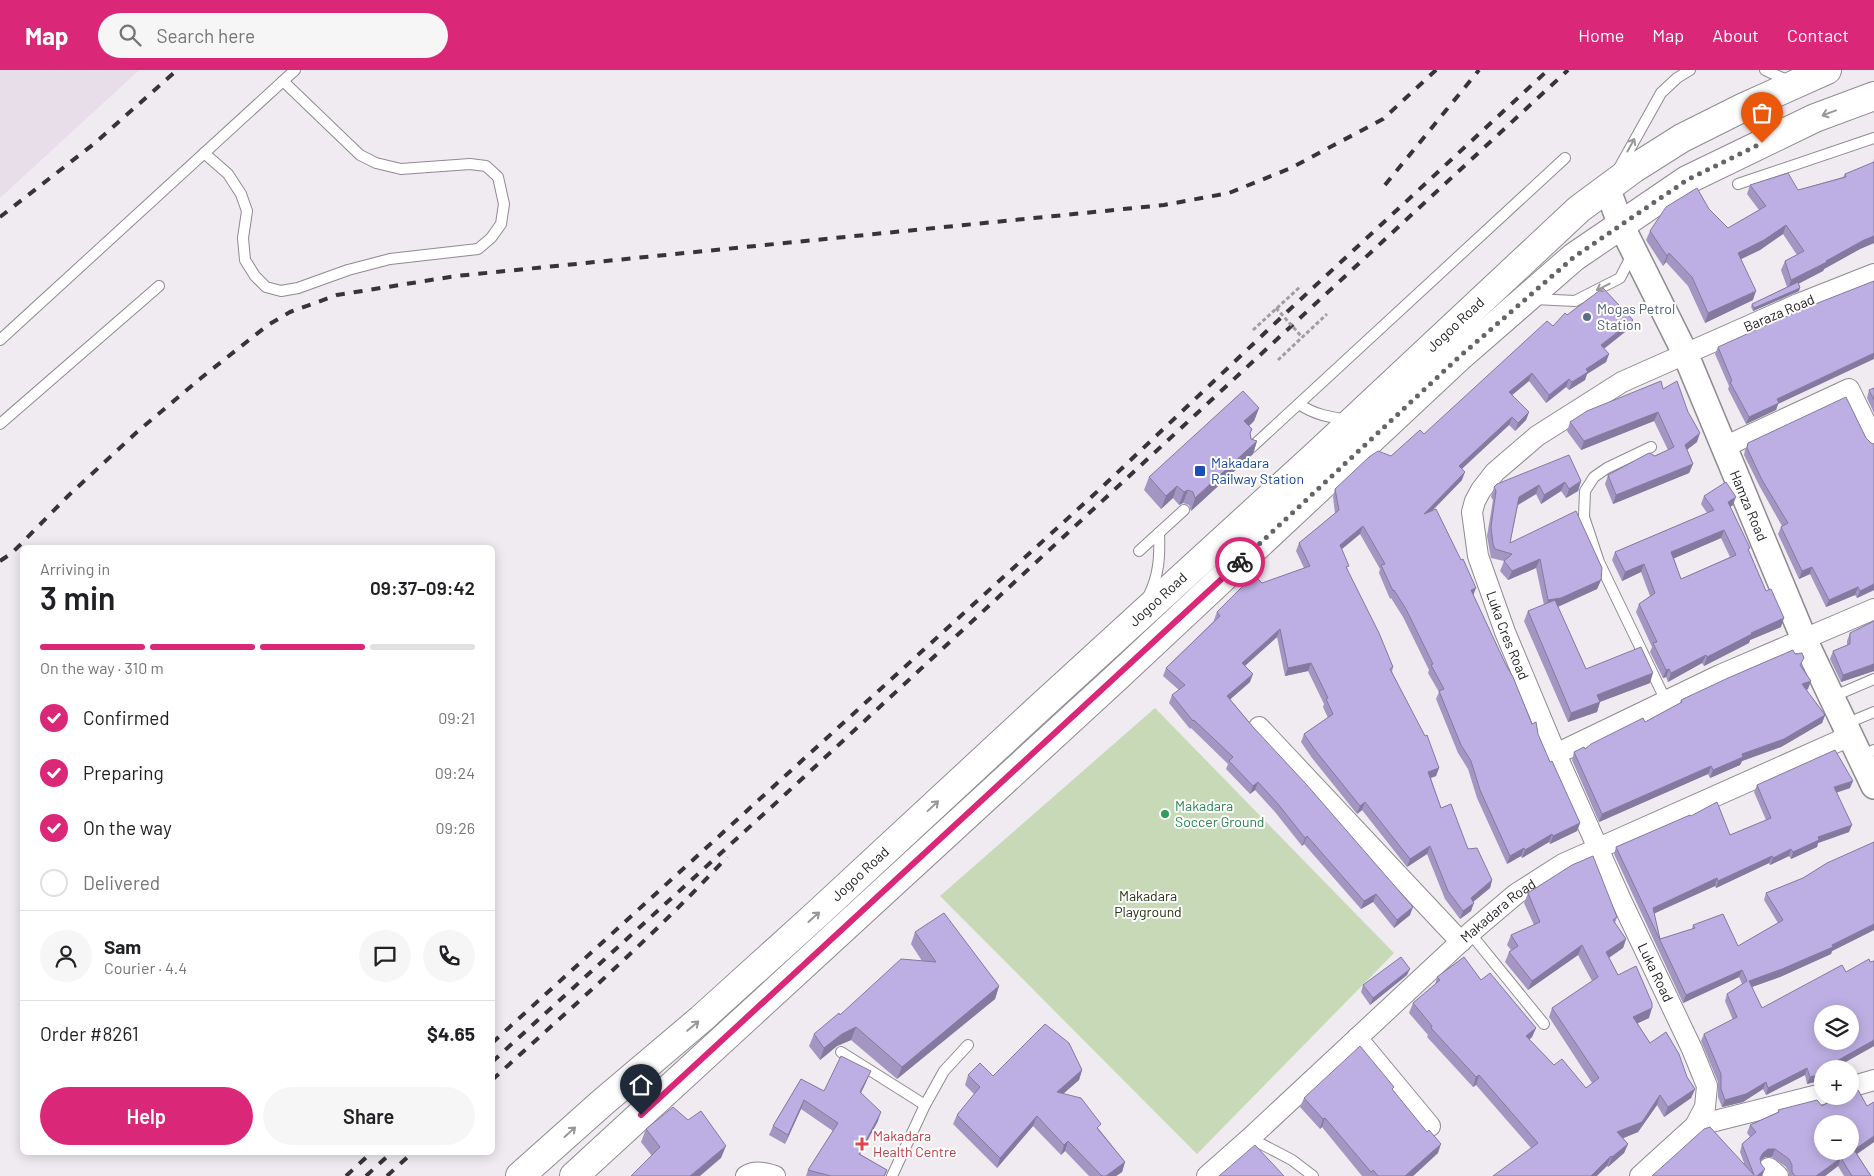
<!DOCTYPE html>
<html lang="en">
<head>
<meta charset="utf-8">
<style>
	:root { --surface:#fff; --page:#f6f6f6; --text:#202124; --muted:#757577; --line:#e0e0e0; --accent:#db2777 }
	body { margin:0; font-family:Barlow,sans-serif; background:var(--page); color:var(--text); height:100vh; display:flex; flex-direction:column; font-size:19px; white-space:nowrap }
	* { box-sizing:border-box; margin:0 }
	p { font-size:16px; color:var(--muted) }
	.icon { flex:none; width:28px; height:28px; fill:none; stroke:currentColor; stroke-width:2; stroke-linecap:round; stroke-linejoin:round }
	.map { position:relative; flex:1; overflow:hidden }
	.side { position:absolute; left:20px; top:475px; width:475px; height:610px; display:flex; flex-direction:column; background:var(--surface); border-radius:8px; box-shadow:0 2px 12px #0003 }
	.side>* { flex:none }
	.controls { position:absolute; left:1814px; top:935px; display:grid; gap:10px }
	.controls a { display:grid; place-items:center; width:45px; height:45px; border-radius:50%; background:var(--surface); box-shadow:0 2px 12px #0003; font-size:25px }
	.pin { position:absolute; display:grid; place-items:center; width:42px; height:42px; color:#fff; margin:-51px -21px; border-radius:50% 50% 50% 0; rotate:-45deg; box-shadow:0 0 5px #0007 }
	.pin .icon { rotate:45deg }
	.courier { position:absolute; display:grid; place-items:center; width:50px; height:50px; margin:-25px; border:4px solid #db2777; border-radius:50%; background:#fff; color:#222; box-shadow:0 1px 6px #0007 }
	.summary em { font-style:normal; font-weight:600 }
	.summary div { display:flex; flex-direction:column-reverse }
	.summary { display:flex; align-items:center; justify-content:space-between; height:85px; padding:0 20px }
	h1 { font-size:32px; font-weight:600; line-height:38px }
	.bar { display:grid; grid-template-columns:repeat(4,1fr); gap:8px 5px; align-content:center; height:60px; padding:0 20px }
	.bar i { height:6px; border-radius:4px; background:var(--line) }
	.bar .selected { background:var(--accent) }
	.bar p { grid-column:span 4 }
	.line { display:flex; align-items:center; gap:12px; padding:0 20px; border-top:1px solid var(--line) }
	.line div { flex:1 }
	.round { display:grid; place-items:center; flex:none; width:52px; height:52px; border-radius:26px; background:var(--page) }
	ol { padding:0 20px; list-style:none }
	li { display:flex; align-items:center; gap:15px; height:55px }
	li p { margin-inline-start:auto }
	li .icon { padding:5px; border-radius:50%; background:var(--accent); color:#fff; stroke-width:4 }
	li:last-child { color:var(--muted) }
	li i { width:28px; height:28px; border:2px solid var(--line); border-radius:50% }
	.primary-button { display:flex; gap:10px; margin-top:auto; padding:10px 20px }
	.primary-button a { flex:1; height:58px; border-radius:30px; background:var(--accent); color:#fff; font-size:20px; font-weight:600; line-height:58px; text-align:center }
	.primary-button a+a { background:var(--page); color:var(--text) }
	header { display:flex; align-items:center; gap:30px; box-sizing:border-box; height:70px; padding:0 25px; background:var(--accent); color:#fff }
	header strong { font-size:24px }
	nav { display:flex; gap:28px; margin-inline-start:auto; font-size:18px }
	.search { width:350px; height:45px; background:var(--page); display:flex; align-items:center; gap:12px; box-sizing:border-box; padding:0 18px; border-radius:28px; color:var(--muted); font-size:19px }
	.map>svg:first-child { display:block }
</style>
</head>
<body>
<header>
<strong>Map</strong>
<div class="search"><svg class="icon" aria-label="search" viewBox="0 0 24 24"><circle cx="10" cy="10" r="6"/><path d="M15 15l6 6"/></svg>Search here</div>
<nav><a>Home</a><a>Map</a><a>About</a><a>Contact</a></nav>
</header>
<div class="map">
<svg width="1874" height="1106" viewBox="0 0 1874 1106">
	<rect width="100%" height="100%" fill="#efebf1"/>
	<polygon fill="#e7deea" points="0,0 139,0 0,128"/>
	<polygon fill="#c8d9b7" points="1155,638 1394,883 1197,1084 940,826"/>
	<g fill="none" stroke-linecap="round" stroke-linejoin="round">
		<g stroke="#8f8b90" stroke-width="12">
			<g id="service">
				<polyline points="1765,0 1791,12"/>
				<polyline points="204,83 228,104 241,124 247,141 243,168 245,190 255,206 266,217 281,221 298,218 348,200 390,189 478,179 491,168 501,154 504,134 498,107 486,96 470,94 401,99 376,93 360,85 283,11"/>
				<polyline points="1618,100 1661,23 1677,8 1690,0"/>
				<polyline points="1738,114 1874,68"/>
				<polyline points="1534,229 1575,231 1620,208 1633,183"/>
				<polyline points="0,270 295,0"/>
				<path d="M1299 334C1315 345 1329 347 1349 350"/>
				<polyline points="0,354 159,216"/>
				<polyline points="1252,377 1565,88"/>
				<polyline points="1651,377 1607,398 1594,407 1585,421 1584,447 1599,492 1666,631"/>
				<polyline points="1139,481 1184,440"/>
				<path d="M1149 525C1159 505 1160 486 1159 463"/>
				<polyline points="1832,627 1874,609"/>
				<polyline points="1845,654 1874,642"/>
				<polyline points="1860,686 1874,680"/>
				<polyline points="1470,863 1544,954"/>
				<polyline points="841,982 925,1035"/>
				<polyline points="1250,1068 1292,1090 1313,1106"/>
				<polyline points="892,1106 925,1035 944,1001 968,975"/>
			</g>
		</g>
		<g stroke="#8f8b90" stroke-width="22">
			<g id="minor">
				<path id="s1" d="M1874 204 1798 234 1622 312 1537 366 1495 402 1481 420 1475 431 1472 442 1478 486 1505 562 1556 684 1720 605 1874 539"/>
				<polyline points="1724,377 1849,319 1874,370"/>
				<polyline points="1259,657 1461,872"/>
				<path id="s2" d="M1556 684 1621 830 1692 979 1707 1016 1705 1037 1695 1056 1640 1106"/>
				<polyline points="1357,968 1430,1056"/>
				<polyline points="1850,1017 1874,1010"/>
				<polyline points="1695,1056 1822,1024"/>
				<polyline points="1769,1098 1778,1106"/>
				<path d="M746 1106C755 1100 766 1103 775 1106"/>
				<path id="s3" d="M1207 1106 1250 1068 1470 863 1516 824 1563 794 1850 666"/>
			</g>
		</g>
		<g stroke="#8f8b90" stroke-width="28">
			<g id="tertiary">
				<path id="s4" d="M1607 118 1621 155 1685 283 1804 569 1874 716"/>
			</g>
		</g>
		<g stroke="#8f8b90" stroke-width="30">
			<g id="secondary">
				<path id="s5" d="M520 1106 603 1032 701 949 817 844 1037 640 1315 386 1579 139 1633 99 1682 68 1744 37 1827 0"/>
				<polyline points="574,1106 1116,608 1458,288 1574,187 1687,110 1815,48 1874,26"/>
			</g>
		</g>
		<g stroke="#a09da1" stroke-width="3" stroke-dasharray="4 2.5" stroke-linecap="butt">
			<polyline points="1253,260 1301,216"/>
			<polyline points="1278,290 1327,244"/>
		</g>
		<use href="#service" stroke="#fff" stroke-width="10"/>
		<use href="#minor" stroke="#fff" stroke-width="20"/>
		<use href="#tertiary" stroke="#fff" stroke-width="25"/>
		<use href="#secondary" stroke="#fff" stroke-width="28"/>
		<g stroke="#363437" stroke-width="4" stroke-dasharray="9 9" stroke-linecap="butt">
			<polyline points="1385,115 1479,0"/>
			<polyline points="0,147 95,73 177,0"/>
			<polyline points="0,491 12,483 68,426 137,362 201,308 268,255 290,242 337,225 456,206 1164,135 1229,123 1291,98 1383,49 1436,0"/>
			<polyline points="492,973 1100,419 1288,241 1548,0"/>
			<polyline points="492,992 778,731 1568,0"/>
			<path d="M492 1010C572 937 654 866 727 787"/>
			<polyline points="346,1106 372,1082"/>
			<polyline points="366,1106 392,1082"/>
			<polyline points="387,1106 413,1082"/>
		</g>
		<polyline stroke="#a09da1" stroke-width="3" stroke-dasharray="4 2.5" stroke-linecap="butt" points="1276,238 1302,267"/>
	</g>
	<g fill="#a396c3" fill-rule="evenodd">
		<polygon points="1874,89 1874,173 1860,179 1824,199 1823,201 1798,214 1799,221 1753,241 1751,237 1752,234 1787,217 1781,200 1785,191 1797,185 1783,164 1760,180 1741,189 1753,230 1705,253 1688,216 1666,192 1663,196 1646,170 1650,161 1709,139 1728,158 1759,140 1747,124 1750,115 1798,120 1843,107 1845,104 1873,93"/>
		<polygon points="1567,245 1630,258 1604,279 1609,284 1606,292 1587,304 1585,310 1569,320 1566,317 1546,333 1529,311 1512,325 1529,342 1526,350 1515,361 1509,355 1462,399 1462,410 1432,441 1473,525 1550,692 1580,753 1577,761 1550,774 1549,772 1522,788 1521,786 1507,794 1477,728 1468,699 1458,683 1436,629 1439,622 1428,603 1429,600 1403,547 1391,528 1390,529 1379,503 1380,499 1360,464 1342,479 1348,501 1393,597 1392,602 1439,698 1436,706 1431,708 1441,738 1468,779 1492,810 1490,818 1473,832 1471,841 1460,849 1445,829 1427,784 1407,797 1362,740 1357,744 1312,688 1301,672 1304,664 1328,648 1323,637 1324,634 1308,601 1285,606 1277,567 1245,596 1250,612 1230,629 1410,845 1394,858 1373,832 1361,839 1304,774 1302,776 1275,742 1255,720 1250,724 1226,699 1228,694 1191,658 1190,659 1169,633 1172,625 1179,620 1163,606 1166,598 1214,551 1214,550 1217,542 1262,513 1304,498 1296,481 1299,473 1335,443 1333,427 1335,419 1391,386 1424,364"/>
		<polygon points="1718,277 1778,334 1776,340 1746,354 1728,319 1729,316 1715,284"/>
		<polygon points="1874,318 1874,343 1867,328 1869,320"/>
		<polygon points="1663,319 1697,372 1687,380 1693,394 1689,403 1613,434 1605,414 1608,405 1668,380 1654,351 1581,380 1567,361 1570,352"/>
		<polygon points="1259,338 1254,351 1249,356 1252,359 1250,364 1251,369 1257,371 1253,384 1191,441 1189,435 1183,433 1179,435 1173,428 1161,439 1144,420 1149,407"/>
		<polygon points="1866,368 1871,373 1874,374 1874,520 1857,528 1855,525 1826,537 1810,504 1799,509 1778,464 1781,457 1782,456 1760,417 1744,385 1745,380 1748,373"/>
		<polygon points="1581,411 1578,421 1566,428 1561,421 1541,434 1536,424 1518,435 1510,473 1601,510 1597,519 1558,537 1586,599 1650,613 1600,632 1597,642 1568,652 1524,551 1528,541 1544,535 1536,498 1508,510 1500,501 1504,491 1491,488 1490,483 1487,466 1493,430 1491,427 1494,417 1497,414"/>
		<path d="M1704 426 1733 435 1730 437 1781 557 1750 570 1749 573 1704 596 1702 593 1668 612 1666 607 1663 608 1650 582 1652 577 1636 542 1639 534 1650 526 1641 502 1622 511 1612 490 1615 482 1707 443 1701 434ZM1721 468 1730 487 1681 509 1674 488Z"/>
		<polygon points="1874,551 1874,601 1841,612 1830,589 1833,581 1847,575 1847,571 1850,563"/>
		<polygon points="1801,597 1808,619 1806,620 1825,645 1822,653 1781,677 1742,691 1740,695 1710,708 1708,704 1599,752 1572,690 1574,682 1585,679 1645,652 1680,633 1681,630"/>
		<polygon points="1757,715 1850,718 1836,723 1849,762 1818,773 1817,777 1791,789 1789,786 1770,795 1769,793 1716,818 1715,816 1654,843 1660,869 1692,859 1693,855 1738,876 1778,853 1764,830 1766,823 1803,808 1874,772 1874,860 1832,881 1831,884 1780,907 1752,917 1762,938 1874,976 1833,999 1822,999 1822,1010 1807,1014 1805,1005 1766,1025 1763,1019 1743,1032 1722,1037 1718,1027 1718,1012 1701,971 1704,964 1733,950 1725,931 1727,924 1742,914 1739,907 1683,933 1614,784 1616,777 1691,746 1730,765 1766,750 1754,722"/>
		<polygon points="1528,823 1617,847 1615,853 1626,869 1623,878 1609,888 1618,905 1649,948 1637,953 1650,973 1687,1007 1695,1019 1691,1028 1664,1047 1657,1035 1638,1062 1623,1068 1628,1074 1624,1083 1608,1097 1607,1096 1531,1078 1476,1015 1473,1017 1427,967 1428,965 1409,943 1413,933 1435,915 1437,907 1481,910 1536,958 1532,967 1529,970 1554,995 1586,1018 1592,1013 1549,947 1552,938 1592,911 1578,885 1528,920 1505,892 1509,882 1511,880 1507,875 1511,865 1534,855 1524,833"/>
		<polygon points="915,862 999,916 995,929 897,1009 851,970 837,976 820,990 809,976 814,964 922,891 911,874"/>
		<polygon points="1407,905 1370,935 1361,922 1363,915"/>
		<polygon points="1082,1000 1079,1010 1063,1023 1099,1059 1125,1092 1122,1102 1116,1106 1089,1106 1065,1081 1061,1085 1033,1056 997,1098 953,1054 957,1045 974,1024 965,1015 968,1005 993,1006"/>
		<polygon points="801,1009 824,1021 867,1010 861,1023 878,1051 860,1084 887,1100 885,1106 806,1106 808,1100 833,1061 801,1039 785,1074 769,1065 773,1056"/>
		<polygon points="1393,1020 1438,1083 1413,1106 1362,1106 1322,1057 1320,1059 1300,1037 1304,1028"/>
		<polygon points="1874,1032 1874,1072 1857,1084 1871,1106 1844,1106 1838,1096 1825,1106 1789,1106 1789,1103 1786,1097 1772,1087 1765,1087 1760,1090 1762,1106 1652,1106 1744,1093 1740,1082 1742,1074 1750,1067 1747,1063 1750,1055 1778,1042 1778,1040 1822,1036 1867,1036"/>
		<polygon points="688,1050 721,1088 652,1086 641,1072 646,1059"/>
	</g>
	<g fill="#847a9f">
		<polygon points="1786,155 1783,164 1760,180 1735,192 1738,183"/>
		<polygon points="1874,166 1874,173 1860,179 1824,199 1823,201 1788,219 1791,210 1864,170"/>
		<polygon points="1669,183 1666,192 1663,196 1667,186"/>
		<polygon points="1800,218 1799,221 1753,241 1754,238"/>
		<polygon points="1756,221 1753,230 1705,253 1708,243"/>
		<polygon points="1633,250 1630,258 1598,283 1601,275"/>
		<polygon points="1874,283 1874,289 1778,334 1776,340 1746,354 1749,347 1777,329"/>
		<polygon points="1609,284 1606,292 1587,304 1585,310 1569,320 1572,312 1586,299"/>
		<polygon points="1532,303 1529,311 1506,330 1509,322"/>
		<polygon points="1569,309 1566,317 1546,333 1549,325"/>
		<polygon points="1259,338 1254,351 1240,364 1244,351"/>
		<polygon points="1529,342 1526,350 1515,361 1518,353"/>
		<polygon points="1658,342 1654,351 1581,380 1584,371"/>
		<polygon points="1512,347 1509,355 1456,404 1459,396"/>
		<polygon points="1700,363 1697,372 1681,384 1685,375"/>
		<polygon points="1257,371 1253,384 1191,441 1195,428"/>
		<polygon points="1693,394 1689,403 1613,434 1616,425"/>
		<polygon points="1465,402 1462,410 1421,452 1424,444"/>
		<polygon points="1581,411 1578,421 1566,428 1569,419"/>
		<polygon points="1565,412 1561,421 1541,434 1544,425"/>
		<polygon points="1539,415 1536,424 1516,436 1519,427"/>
		<polygon points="1177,416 1173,428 1161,439 1166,426"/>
		<polygon points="1188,420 1183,433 1179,435 1184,422"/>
		<polygon points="1736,427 1733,435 1725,440 1728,432"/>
		<polygon points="1363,456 1360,464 1337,483 1340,475"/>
		<polygon points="1724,460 1721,468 1668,491 1671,482"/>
		<polygon points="1540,489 1536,498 1508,510 1512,501"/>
		<polygon points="1644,494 1641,502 1622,511 1625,502"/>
		<polygon points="1812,497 1810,504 1799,509 1802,501"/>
		<polygon points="1601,510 1597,519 1557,537 1545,539 1548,530"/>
		<polygon points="1874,514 1874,520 1857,528 1860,521"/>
		<polygon points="1858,517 1855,525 1826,537 1829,530"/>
		<polygon points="1476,518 1473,526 1471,520"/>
		<polygon points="1784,548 1781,557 1750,570 1749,573 1704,596 1707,587 1751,563"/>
		<polygon points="1280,559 1277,567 1239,601 1242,593"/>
		<polygon points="1706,585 1702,593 1668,612 1671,603"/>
		<polygon points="1311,593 1308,601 1285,606 1288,598"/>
		<polygon points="1874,594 1874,601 1841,612 1843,605"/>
		<polygon points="1669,599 1666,607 1663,608 1666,600"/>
		<polygon points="1653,603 1650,613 1594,634 1597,625"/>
		<polygon points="1253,604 1250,612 1225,634 1227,626"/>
		<polygon points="1811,611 1808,619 1800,623 1802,614"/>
		<polygon points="1600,632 1597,642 1568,652 1571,643"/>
		<polygon points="1825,645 1822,653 1781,677 1742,691 1740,695 1710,708 1713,700 1742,684"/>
		<polygon points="1711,696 1708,704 1599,752 1602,744"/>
		<polygon points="1439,698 1436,706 1425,710 1428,702"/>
		<polygon points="1853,711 1850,718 1831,724 1834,717"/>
		<polygon points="1258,712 1255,720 1250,724 1253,716"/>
		<polygon points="1365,732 1362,740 1357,744 1360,736"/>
		<polygon points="1580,753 1577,761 1550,774 1553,766"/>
		<polygon points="1852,755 1849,762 1818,773 1817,777 1791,789 1793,782 1818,767"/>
		<polygon points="1552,764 1549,772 1522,788 1525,780"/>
		<polygon points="1307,766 1304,774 1302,776 1305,768"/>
		<polygon points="1430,776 1427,784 1407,797 1410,789"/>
		<polygon points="1524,778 1521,786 1507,794 1510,786"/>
		<polygon points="1791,779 1789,786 1770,795 1773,788"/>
		<polygon points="1772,786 1769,793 1716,818 1718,811"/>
		<polygon points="1717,808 1715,816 1651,845 1653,838"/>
		<polygon points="1492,810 1490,818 1468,836 1471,828"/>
		<polygon points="1376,824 1373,832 1361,839 1364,831"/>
		<polygon points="1474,833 1471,841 1460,849 1463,841"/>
		<polygon points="1413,837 1410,845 1394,858 1397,850"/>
		<polygon points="1874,854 1874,860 1832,881 1831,884 1780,907 1746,919 1749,911 1832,875"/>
		<polygon points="1626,869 1623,878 1602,892 1606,882"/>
		<polygon points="1582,875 1578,885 1528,920 1532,911"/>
		<polygon points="1410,899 1407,905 1370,935 1373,928"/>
		<polygon points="1742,900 1739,907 1683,933 1686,925"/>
		<polygon points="999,916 995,929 897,1009 902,997"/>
		<polygon points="1652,938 1649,948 1630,957 1633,947"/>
		<polygon points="856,957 851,970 837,976 820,990 824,978 842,964"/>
		<polygon points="1536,958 1532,967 1522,975 1526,966"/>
		<polygon points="1874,970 1874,976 1833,999 1825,999 1826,997"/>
		<polygon points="1807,998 1805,1005 1766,1025 1768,1018"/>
		<polygon points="1082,1000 1079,1010 1054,1032 1057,1022"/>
		<polygon points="871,1001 867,1010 857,1031 860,1022"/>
		<polygon points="1822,1004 1822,1010 1807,1014 1810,1007"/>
		<polygon points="1479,1005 1476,1015 1473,1017 1476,1007"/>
		<polygon points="1766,1012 1763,1019 1743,1032 1722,1037 1725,1030"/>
		<polygon points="1695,1019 1691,1028 1664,1047 1668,1037"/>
		<polygon points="1660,1025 1657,1035 1638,1062 1614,1072 1617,1062"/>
		<polygon points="804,1030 801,1039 785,1074 788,1065"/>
		<polygon points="881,1042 878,1051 855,1093 859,1084"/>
		<polygon points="1037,1046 1033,1056 997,1098 1000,1088"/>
		<polygon points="1325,1048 1322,1057 1320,1059 1323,1049"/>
		<polygon points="1874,1066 1874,1072 1851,1088 1854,1080"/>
		<polygon points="1068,1071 1065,1081 1061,1085 1064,1075"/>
		<polygon points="1441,1074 1438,1083 1413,1106 1405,1106"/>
		<polygon points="1628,1074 1624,1083 1608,1097 1612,1087"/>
		<polygon points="726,1076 721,1088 700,1106 690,1106"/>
		<polygon points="1768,1079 1775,1079 1772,1087 1765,1087 1760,1091 1757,1096 1763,1083"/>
		<polygon points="1611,1086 1607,1096 1597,1106 1591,1106"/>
		<polygon points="1841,1088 1838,1096 1825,1106 1816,1106"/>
		<polygon points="1125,1092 1122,1102 1116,1106 1106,1106"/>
		<polygon points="1765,1099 1762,1106 1757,1106"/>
	</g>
	<g fill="#bdafe3" stroke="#847a9f" fill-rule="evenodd">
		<polygon points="1874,92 1874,166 1864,170 1826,191 1827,192 1791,210 1785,191 1804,181 1786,155 1764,170 1738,183 1756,221 1708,243 1692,207 1669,183 1667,186 1650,161 1666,137 1697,118 1709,139 1728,158 1766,136 1750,115 1788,103 1798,120 1846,107 1845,104"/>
		<polygon points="1874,211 1874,283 1777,329 1779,333 1749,347 1730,312 1732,311 1718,277 1805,238"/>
		<polygon points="1798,212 1800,218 1754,238 1752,234"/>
		<polygon points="1603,218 1633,250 1601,275 1609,284 1586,299 1588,302 1572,312 1569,309 1549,325 1532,303 1509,322 1529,342 1518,353 1512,347 1459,396 1465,402 1424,444 1436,439 1461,490 1463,489 1476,518 1471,520 1506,595 1513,607 1532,654 1536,652 1538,664 1550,692 1552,691 1580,753 1553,766 1552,764 1525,780 1524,778 1510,786 1480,720 1471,691 1461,675 1439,621 1444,619 1431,595 1433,594 1406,539 1394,520 1393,521 1381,495 1385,494 1363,456 1340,475 1349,496 1346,497 1379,563 1393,597 1390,599 1425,666 1427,665 1439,698 1428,702 1441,738 1451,734 1468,779 1477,778 1492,810 1471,828 1474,833 1463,841 1448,821 1430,776 1410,789 1365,732 1360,736 1315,680 1304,664 1333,644 1326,629 1328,628 1311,593 1288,598 1280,559 1242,593 1253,604 1227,626 1253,657 1306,714 1413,837 1397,850 1376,824 1364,831 1307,766 1305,768 1278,734 1258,712 1253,716 1229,691 1233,687 1194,650 1193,651 1172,625 1185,615 1166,598 1220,546 1217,542 1254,505 1262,513 1310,496 1299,473 1339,440 1335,419 1369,387 1378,381 1391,386 1420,360 1424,364 1547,251 1553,256 1565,243 1567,245"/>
		<polygon points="1661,311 1663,319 1677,311 1688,342 1700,363 1685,375 1693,394 1616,425 1608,405 1649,383 1655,386 1674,377 1658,342 1584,371 1570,352 1587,341"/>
		<polygon points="1874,318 1874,330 1869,320"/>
		<polygon points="1243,321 1259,338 1244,351 1252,359 1250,363 1251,369 1257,371 1195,428 1193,422 1188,420 1184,422 1177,416 1166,426 1149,407"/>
		<polygon points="1846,327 1866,368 1871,373 1874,374 1874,514 1860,521 1858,517 1829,530 1812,497 1802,501 1781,457 1788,453 1762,410 1747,378 1748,373"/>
		<polygon points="1569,385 1581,411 1569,419 1565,412 1544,425 1539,415 1519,427 1510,473 1576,441 1602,498 1601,510 1561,528 1548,530 1540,489 1512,501 1504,491 1512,484 1495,479 1493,474 1491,457 1496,421 1494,417 1497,414"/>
		<path d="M1726 412 1736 427 1728 432 1750 478 1748 479 1766 521 1771 519 1784 548 1751 563 1752 564 1707 587 1706 585 1671 603 1669 599 1666 600 1653 573 1657 572 1639 534 1655 523 1644 494 1625 502 1615 482 1714 440 1704 426ZM1724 460 1736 485 1681 509 1671 482Z"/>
		<polygon points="1555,530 1586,599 1641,577 1653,603 1597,625 1600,632 1571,643 1528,541"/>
		<polygon points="1874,551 1874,594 1843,605 1833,581 1850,574 1850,563"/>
		<polygon points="1793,580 1795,584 1802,583 1804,588 1800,595 1811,611 1802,614 1825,645 1784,669 1742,684 1743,687 1713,700 1711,696 1602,744 1574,682 1584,677 1585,679 1591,674 1643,648 1645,652 1682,632 1681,630 1728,608"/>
		<path d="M1835 680 1853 711 1834 717 1852 755 1818 767 1819 770 1793 782 1791 779 1773 788 1772 786 1718 811 1717 808 1653 838 1660 869 1695 858 1693 855 1723 844 1738 876 1783 850 1766 823 1803 808 1827 793 1874 772V854L1832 875 1833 877 1782 899 1749 911 1762 938 1842 895 1846 902 1869 889 1870 892 1874 891V970L1826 997 1827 999H1822V1004L1810 1007 1807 998 1768 1018 1766 1012 1746 1024 1725 1030 1721 1019V1004L1704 964 1737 947 1727 924 1747 911 1742 900 1686 925 1616 777 1690 745 1691 746 1717 732 1730 765 1771 748 1757 715ZM1822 944H1850V971H1822Z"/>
		<polygon points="1593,786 1617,847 1613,850 1626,869 1606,882 1618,905 1636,896 1652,933 1652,938 1633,947 1650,973 1666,962 1679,984 1687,1007 1695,1019 1668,1037 1660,1025 1642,1052 1617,1062 1628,1074 1612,1087 1611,1086 1591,1106 1493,1106 1538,1073 1479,1005 1476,1007 1431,958 1432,956 1413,933 1440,910 1437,907 1464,887 1481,910 1490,903 1536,958 1526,966 1554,995 1562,989 1586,1018 1599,1008 1552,938 1598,907 1582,875 1532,911 1509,882 1518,876 1511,865 1540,852 1528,823 1572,795"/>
		<polygon points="944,843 999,916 902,997 856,957 842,964 824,978 814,964 839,943 840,945 901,889 936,892 915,862"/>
		<polygon points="1401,887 1410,899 1373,928 1363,915"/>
		<polygon points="1045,954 1069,973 1082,1000 1057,1022 1081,1028 1101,1054 1097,1058 1125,1092 1106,1106 1102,1106 1068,1071 1064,1075 1037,1046 1000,1088 957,1045 980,1017 968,1005 980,993 993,1006"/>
		<polygon points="1360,976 1394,1017 1392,1019 1427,1062 1429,1060 1441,1074 1405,1106 1378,1106 1373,1100 1371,1102 1325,1048 1323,1049 1304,1028"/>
		<polygon points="841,986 871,1001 860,1022 881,1042 859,1084 887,1100 884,1106 831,1106 808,1100 838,1053 804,1030 788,1065 773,1056 801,1009 824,1021"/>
		<path d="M1850 1020H1858L1867 1036 1874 1032V1066L1854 1080 1871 1106H1852L1841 1088 1816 1106H1795L1792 1102V1095L1789 1089 1775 1079H1768L1763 1083 1760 1088 1761 1094 1765 1099 1757 1106H1652L1704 1059 1710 1057 1754 1105 1742 1074 1756 1062 1750 1055 1779 1042 1778 1040 1817 1030 1822 1036 1839 1026H1850ZM1822 1054H1850V1081H1822Z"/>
		<polygon points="673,1037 688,1050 701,1041 726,1076 690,1106 631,1106 660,1077 646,1059"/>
		<polygon points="1255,1075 1284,1106 1219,1106"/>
	</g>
	<defs><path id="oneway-shaft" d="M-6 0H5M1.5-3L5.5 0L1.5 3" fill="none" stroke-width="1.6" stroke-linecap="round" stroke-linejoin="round" transform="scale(1.25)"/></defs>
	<g stroke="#999899">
		<use href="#oneway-shaft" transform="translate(1829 43) rotate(159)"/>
		<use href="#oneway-shaft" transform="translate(1631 75) rotate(-61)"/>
		<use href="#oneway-shaft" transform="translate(1603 217) rotate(153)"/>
		<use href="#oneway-shaft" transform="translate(933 736) rotate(-43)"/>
		<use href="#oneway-shaft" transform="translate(814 847) rotate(-42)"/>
		<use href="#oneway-shaft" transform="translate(693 956) rotate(-40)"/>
		<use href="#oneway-shaft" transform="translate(570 1062) rotate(-42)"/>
	</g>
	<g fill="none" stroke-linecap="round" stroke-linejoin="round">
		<polyline stroke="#666467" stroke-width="5" stroke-dasharray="0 9" points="1240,492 1458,288 1574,187 1687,110 1762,73"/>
		<polyline stroke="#db2777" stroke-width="6" points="641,1045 1240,492"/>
	</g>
	<circle fill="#5c6f8a" stroke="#fff" stroke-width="2" cx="1587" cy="247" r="5"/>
	<rect fill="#1a4fb4" stroke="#fff" stroke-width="2" x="1194" y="395" width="12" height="12" rx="2.5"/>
	<circle fill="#2e9e5b" stroke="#fff" stroke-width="2" cx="1165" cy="744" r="5"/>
	<path fill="#e0444e" stroke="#fff" stroke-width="2" d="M859.5 1066.5h5v5h5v5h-5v5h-5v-5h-5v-5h5z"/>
	<g text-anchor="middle" stroke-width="4" stroke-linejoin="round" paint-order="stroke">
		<g font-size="14" fill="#4e5e75" stroke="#fff" text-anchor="start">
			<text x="1597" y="244">Mogas Petrol<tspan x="1597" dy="16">Station</tspan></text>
		</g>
		<g font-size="14" fill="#1d1b1d" stroke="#fff">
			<text transform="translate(1779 243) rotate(-23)" y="5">Baraza Road</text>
			<text dy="5" stroke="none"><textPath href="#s5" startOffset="1265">Jogoo Road</textPath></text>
			<text dy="5" stroke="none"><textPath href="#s4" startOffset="348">Hamza Road</textPath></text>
			<text dy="5" stroke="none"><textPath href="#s5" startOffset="860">Jogoo Road</textPath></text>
			<text dy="5" stroke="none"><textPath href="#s1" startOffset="606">Luka Cres Road</textPath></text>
			<text dy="5" stroke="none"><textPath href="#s5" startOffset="455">Jogoo Road</textPath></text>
			<text dy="5" stroke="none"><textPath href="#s3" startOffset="394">Makadara Road</textPath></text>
			<text dy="5" stroke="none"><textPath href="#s2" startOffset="240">Luka Road</textPath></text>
		</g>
		<g font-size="14" fill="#164399" stroke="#fff" text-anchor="start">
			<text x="1211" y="398">Makadara<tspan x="1211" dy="16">Railway Station</tspan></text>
		</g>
		<g font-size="14" fill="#27864d" stroke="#fff" text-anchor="start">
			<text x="1175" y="741">Makadara<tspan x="1175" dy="16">Soccer Ground</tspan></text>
		</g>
		<g font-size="14" fill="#23320d" stroke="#fff">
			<text x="1148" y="831">Makadara<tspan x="1148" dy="16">Playground</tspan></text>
		</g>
		<g font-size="14" fill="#be3a42" stroke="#fff" text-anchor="start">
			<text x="873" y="1071">Makadara<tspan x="873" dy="16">Health Centre</tspan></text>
		</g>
	</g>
</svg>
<div class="controls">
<a><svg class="icon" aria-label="layers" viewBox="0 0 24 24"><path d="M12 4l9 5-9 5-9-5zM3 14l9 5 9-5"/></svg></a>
<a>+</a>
<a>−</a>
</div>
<div class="pin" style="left:1762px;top:73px;background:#ea580c"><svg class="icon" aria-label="bag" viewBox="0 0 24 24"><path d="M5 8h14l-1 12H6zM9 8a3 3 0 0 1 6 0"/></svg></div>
<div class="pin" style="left:641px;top:1045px;background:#1f2937"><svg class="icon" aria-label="home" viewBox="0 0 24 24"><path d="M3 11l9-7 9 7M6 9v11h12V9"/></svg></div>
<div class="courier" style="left:1240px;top:492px"><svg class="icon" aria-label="bike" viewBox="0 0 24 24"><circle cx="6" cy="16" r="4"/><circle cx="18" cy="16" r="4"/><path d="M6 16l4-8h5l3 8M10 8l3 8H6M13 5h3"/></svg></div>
<section class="side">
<div class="summary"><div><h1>3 min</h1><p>Arriving in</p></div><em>09:37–09:42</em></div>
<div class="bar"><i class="selected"></i><i class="selected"></i><i class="selected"></i><i></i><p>On the way · 310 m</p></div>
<ol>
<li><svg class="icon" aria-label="check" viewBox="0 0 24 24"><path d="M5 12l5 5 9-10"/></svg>Confirmed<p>09:21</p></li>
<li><svg class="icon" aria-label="check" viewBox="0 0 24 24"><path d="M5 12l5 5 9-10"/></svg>Preparing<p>09:24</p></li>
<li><svg class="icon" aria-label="check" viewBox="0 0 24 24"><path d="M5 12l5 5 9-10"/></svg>On the way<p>09:26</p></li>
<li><i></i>Delivered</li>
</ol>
<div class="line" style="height:90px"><a class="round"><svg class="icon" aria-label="person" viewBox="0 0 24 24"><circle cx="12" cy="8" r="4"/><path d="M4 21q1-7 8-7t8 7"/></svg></a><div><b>Sam</b><p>Courier · 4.4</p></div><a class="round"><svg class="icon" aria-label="chat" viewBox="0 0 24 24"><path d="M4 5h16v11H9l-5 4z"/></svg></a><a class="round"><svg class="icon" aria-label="phone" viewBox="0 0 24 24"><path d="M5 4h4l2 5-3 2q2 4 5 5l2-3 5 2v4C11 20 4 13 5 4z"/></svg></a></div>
<div class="line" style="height:65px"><div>Order #8261</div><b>$4.65</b></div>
<div class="primary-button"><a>Help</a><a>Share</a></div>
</section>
</div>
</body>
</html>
